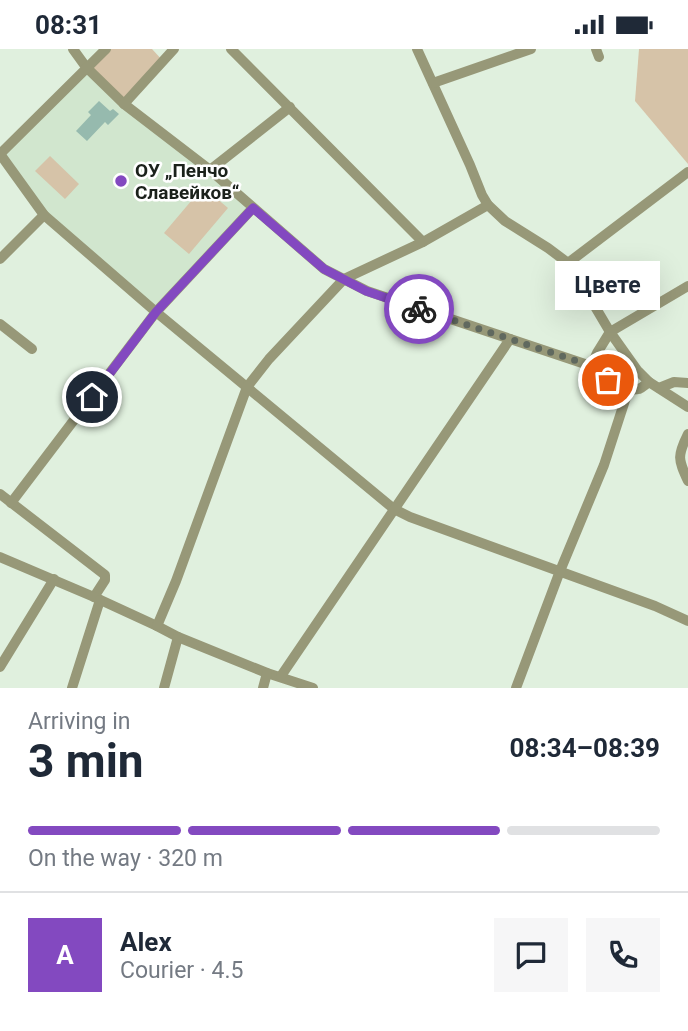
<!DOCTYPE html>
<html lang="en">
<head>
<meta charset="utf-8">
<style>
	:root { --surface:#fff; --page:#f6f6f7; --text:#1f2937; --muted:#747a83; --line:#e0e1e3; --accent:#8349c0 }
	body { margin:0; font-family:Roboto,sans-serif; background:var(--page); color:var(--text); height:100vh; display:flex; flex-direction:column; font-size:26px; white-space:nowrap }
	* { box-sizing:border-box; margin:0 }
	p { font-size:23px; color:var(--muted) }
	.icon { flex:none; width:38px; height:38px; fill:none; stroke:currentColor; stroke-width:2; stroke-linecap:round; stroke-linejoin:round }
	.map { position:relative; height:639px; overflow:hidden }
	.drawer { display:flex; flex-direction:column; background:var(--surface); flex:1 }
	.drawer>* { flex:none }
	.pin { position:absolute; display:grid; place-items:center; width:60px; height:60px; color:#fff; margin:-30px; border:4px solid #fff; border-radius:50%; box-shadow:0 2px 7px #0007 }
	.courier { position:absolute; display:grid; place-items:center; width:70px; height:70px; margin:-35px; border:5px solid #8349c0; border-radius:50%; background:#fff; color:#222; box-shadow:0 2px 9px #0007 }
	.bubble { position:absolute; height:49px; border-radius:0px; background:var(--surface); box-shadow:0 7px 28px #0002; font-size:23px; font-weight:700; line-height:49px; text-align:center }
	.summary em { font-style:normal; font-weight:700 }
	.summary div { display:flex; flex-direction:column-reverse }
	.summary { display:flex; align-items:center; justify-content:space-between; height:119px; padding:0 28px }
	h1 { font-size:46px; font-weight:700; line-height:52px }
	.bar { display:grid; grid-template-columns:repeat(4,1fr); gap:10px 7px; align-content:center; height:84px; padding:0 28px }
	.bar i { height:9px; border-radius:5px; background:var(--line) }
	.bar .on { background:var(--accent) }
	.bar p { grid-column:span 4 }
	.line { display:flex; align-items:center; gap:18px; padding:0 28px; border-top:2px solid var(--line) }
	.line div { flex:1 }
	.round { display:grid; place-items:center; flex:none; width:74px; height:74px; border-radius:0px; background:var(--page) }
	.status { display:flex; justify-content:space-between; align-items:center; height:49px; padding:0 35px; background:var(--surface); direction:ltr }
	.status svg { height:19px; fill:currentColor }
	.map>svg:first-child { display:block }
</style>
</head>
<body>
<div class="status"><b>08:31</b><svg viewBox="0 0 49 12"><path d="M0 12V9h3v3zM5 12V6h3v6zM10 12V3h3v9zM15 12V0h3v12zM26 1h20v11H26zM47 4h2v5h-2z"/></svg></div>
<div class="map">
<svg width="688" height="639" viewBox="0 0 688 639">
	<rect width="100%" height="100%" fill="#e0f0de"/>
	<polygon fill="#d1e6ce" points="86,18 253,159 156,263 44,166 0,105"/>
	<g fill="#d6c3a8">
		<polygon points="106,0 152,0 163,12 124,55 86,18"/>
		<polygon points="639,0 688,0 688,115 635,52"/>
		<polygon points="50,107 79,135 65,150 35,122"/>
		<polygon points="203,138 228,159 189,205 164,184"/>
	</g>
	<polygon fill="#96baae" points="99,52 110,62 113,60 119,65 108,76 105,73 87,92 76,82 91,66 88,63"/>
	<g fill="none" stroke-linecap="round" stroke-linejoin="round">
		<g stroke="#979878" stroke-width="10">
			<polyline points="73,0 86,18 124,55 210,121 324,220 367,242 591,317"/>
			<polyline points="231,0 423,193"/>
			<polyline points="417,0 470,116 482,146 488,156 505,172 548,199 568,214 584,239 610,283 637,321 649,333 688,358"/>
			<polyline points="596,0 599,8"/>
			<polyline points="433,34 531,0"/>
			<polyline points="124,55 174,0"/>
			<polyline points="0,105 44,166 156,263 394,460 410,468 655,557 688,572"/>
			<polyline points="0,105 106,0"/>
			<polyline points="210,121 290,58"/>
			<polyline points="0,210 44,166"/>
			<polyline points="568,214 688,123"/>
			<polyline points="0,275 32,300"/>
			<path d="M649 333C646 335 643 338 639 340 624 344 601 327 591 317L597 304 610 283 688 237"/>
			<polyline points="659,339 674,333 688,334"/>
			<path d="M688 385C677 407 678 410 688 432"/>
			<polyline points="0,445 105,526 105,531 94,548"/>
			<polyline points="11,454 156,263 253,159"/>
			<polyline points="0,508 94,548 157,577 178,588 267,624 313,639"/>
			<polyline points="157,577 176,532 247,338 269,310 344,230 423,193 488,156"/>
			<polyline points="0,618 54,530"/>
			<polyline points="281,627 510,290"/>
			<polyline points="72,639 100,551"/>
			<polyline points="164,639 178,588"/>
			<polyline points="263,639 267,624"/>
			<polyline points="516,639 560,522 604,416 629,339"/>
		</g>
	</g>
	<g fill="none" stroke-linecap="round" stroke-linejoin="round">
		<polyline stroke="#60695f" stroke-width="7" stroke-dasharray="0 12.6" points="419,260 592,317 608,331"/>
		<polyline stroke="#8349c0" stroke-width="9" points="92,348 156,263 253,159 324,220 366,242 419,260"/>
	</g>
	<circle fill="#8349c0" stroke="#fff" stroke-width="2.5" cx="121" cy="132" r="7"/>
	<g text-anchor="middle" stroke-width="5" stroke-linejoin="round" paint-order="stroke">
		<g font-size="19" font-weight="bold" fill="#1b211b" stroke="#fff" text-anchor="start">
			<text x="135" y="128">ОУ „Пенчо<tspan x="135" dy="22">Славейков“</tspan></text>
		</g>
	</g>
</svg>
<div class="pin" style="left:608px;top:331px;background:#ea580c"><svg class="icon" aria-label="bag" viewBox="0 0 24 24"><path d="M5 8h14l-1 12H6zM9 8a3 3 0 0 1 6 0"/></svg></div>
<div class="pin" style="left:92px;top:348px;background:#1f2937"><svg class="icon" aria-label="home" viewBox="0 0 24 24"><path d="M3 11l9-7 9 7M6 9v11h12V9"/></svg></div>
<div class="courier" style="left:419px;top:260px"><svg class="icon" aria-label="bike" viewBox="0 0 24 24"><circle cx="6" cy="16" r="4"/><circle cx="18" cy="16" r="4"/><path d="M6 16l4-8h5l3 8M10 8l3 8H6M13 5h3"/></svg></div>
<div class="bubble" style="left:555px;top:212px;width:105px">Цвете</div>
</div>
<section class="drawer">
<div class="summary"><div><h1>3 min</h1><p>Arriving in</p></div><em>08:34–08:39</em></div>
<div class="bar"><i class="on"></i><i class="on"></i><i class="on"></i><i></i><p>On the way · 320 m</p></div>
<div class="line" style="height:126px"><b class="round" style="background:var(--accent);color:#fff">A</b><div><b>Alex</b><p>Courier · 4.5</p></div><a class="round"><svg class="icon" aria-label="chat" viewBox="0 0 24 24"><path d="M4 5h16v11H9l-5 4z"/></svg></a><a class="round"><svg class="icon" aria-label="phone" viewBox="0 0 24 24"><path d="M5 4h4l2 5-3 2q2 4 5 5l2-3 5 2v4C11 20 4 13 5 4z"/></svg></a></div>
</section>
</body>
</html>
